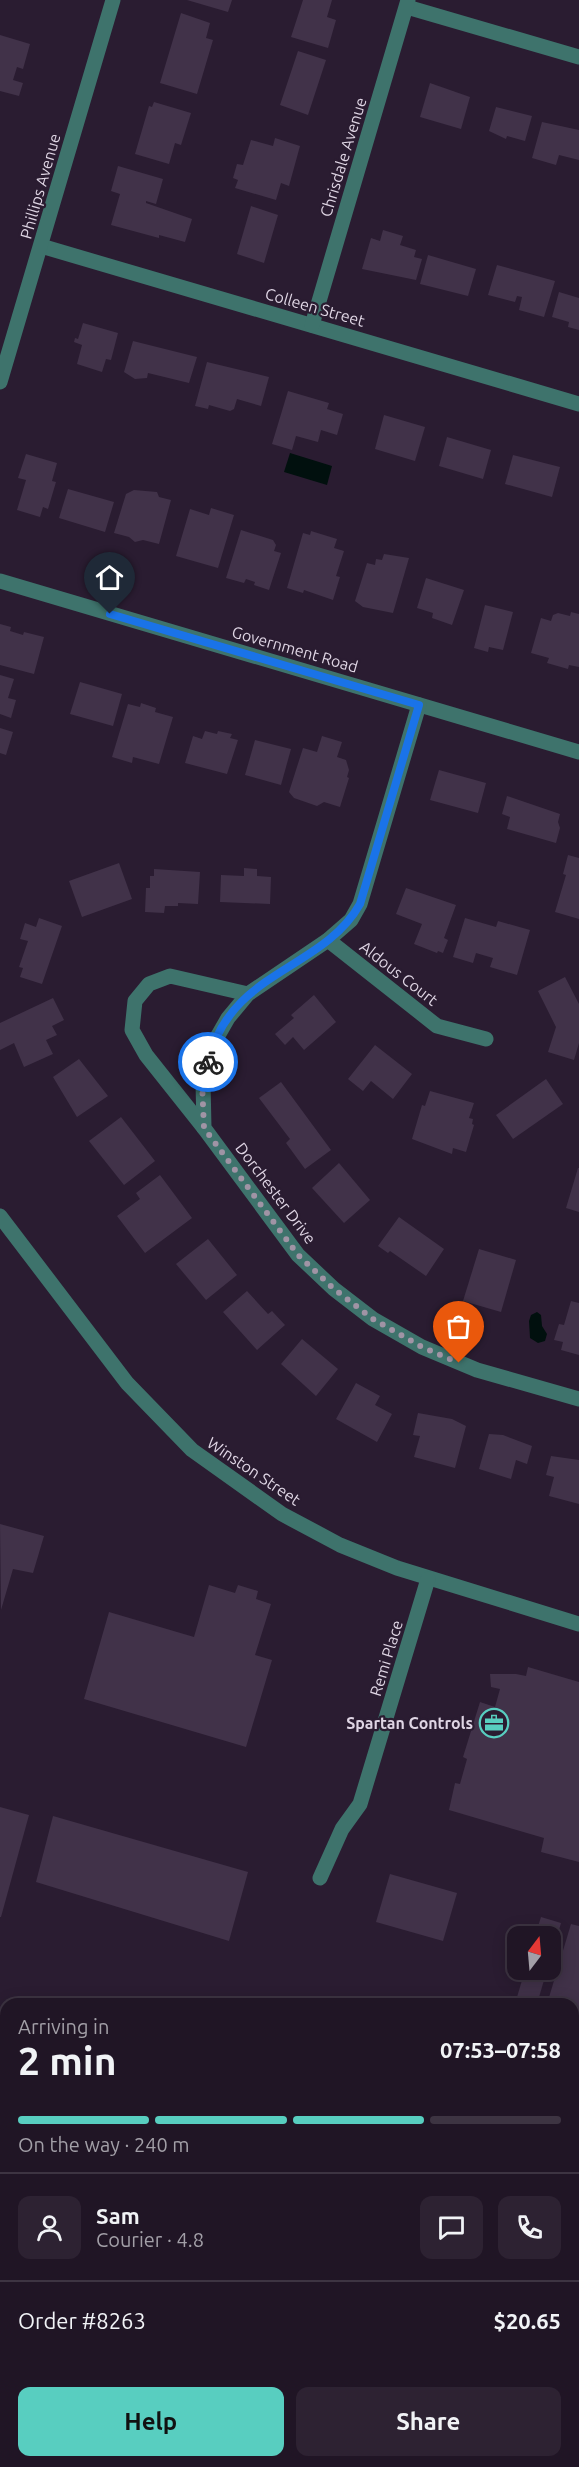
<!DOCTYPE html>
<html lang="en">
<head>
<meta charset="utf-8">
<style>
	:root { --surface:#201525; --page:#2d2232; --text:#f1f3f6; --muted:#a29fa7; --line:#3d3442; --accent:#58cec0 }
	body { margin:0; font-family:Ubuntu,sans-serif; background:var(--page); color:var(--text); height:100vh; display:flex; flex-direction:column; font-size:22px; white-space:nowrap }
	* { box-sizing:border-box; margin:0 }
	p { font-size:20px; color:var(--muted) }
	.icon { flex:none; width:33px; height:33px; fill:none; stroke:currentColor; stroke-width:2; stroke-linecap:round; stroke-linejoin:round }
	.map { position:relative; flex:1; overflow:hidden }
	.drawer { position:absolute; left:0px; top:1998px; width:579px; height:470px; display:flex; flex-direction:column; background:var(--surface); border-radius:18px 18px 0 0; box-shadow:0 3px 15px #0003,0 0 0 2px var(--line) }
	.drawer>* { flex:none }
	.needle { width:39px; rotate:16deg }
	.fabs { position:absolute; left:507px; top:1926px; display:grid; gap:12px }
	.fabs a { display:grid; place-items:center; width:54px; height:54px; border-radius:12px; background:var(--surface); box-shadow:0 3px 15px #0003,0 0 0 2px var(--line); font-size:30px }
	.pin { position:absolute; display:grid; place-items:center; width:51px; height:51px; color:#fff; margin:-62px -26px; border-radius:50% 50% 50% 0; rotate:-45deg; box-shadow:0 0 6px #0007 }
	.pin .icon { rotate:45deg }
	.courier { position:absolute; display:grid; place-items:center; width:60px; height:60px; margin:-30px; border:4px solid #1a73e8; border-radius:50%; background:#fff; color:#222; box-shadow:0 2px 8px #0007 }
	.summary em { font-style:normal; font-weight:700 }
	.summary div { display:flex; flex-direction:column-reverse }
	.summary { display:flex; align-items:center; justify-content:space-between; height:102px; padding:0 18px }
	h1 { font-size:39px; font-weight:700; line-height:45px }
	.bar { display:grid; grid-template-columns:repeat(4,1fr); gap:9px 6px; align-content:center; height:72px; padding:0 18px }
	.bar i { height:8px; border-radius:4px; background:var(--line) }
	.bar .selected { background:var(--accent) }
	.bar p { grid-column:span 4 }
	.line { display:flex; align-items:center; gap:15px; padding:0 18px; border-top:2px solid var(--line) }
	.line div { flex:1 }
	.round { display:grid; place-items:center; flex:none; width:63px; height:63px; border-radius:12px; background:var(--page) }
	.cta { display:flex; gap:12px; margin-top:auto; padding:12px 18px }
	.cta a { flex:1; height:69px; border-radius:12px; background:var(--accent); color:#111; font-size:24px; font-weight:700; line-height:69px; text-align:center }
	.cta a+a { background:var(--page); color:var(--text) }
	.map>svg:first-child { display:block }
</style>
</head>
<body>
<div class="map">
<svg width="579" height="2467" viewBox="0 0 579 2467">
	<rect width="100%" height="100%" fill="#2a1c31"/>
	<g fill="#01100e">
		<polygon points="290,453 332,466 327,485 284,472"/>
		<polygon points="537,1312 541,1315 542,1326 547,1334 545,1341 538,1343 530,1338 529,1321 531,1315"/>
	</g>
	<g fill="#413249">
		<polygon points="187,0 232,0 228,12"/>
		<polygon points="303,0 332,0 327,17 336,20 328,48 291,37"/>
		<polygon points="181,13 210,23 206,38 213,40 197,94 160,83"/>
		<polygon points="0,35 30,44 23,69 17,67 13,80 23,83 19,96 0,91"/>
		<polygon points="298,51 326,60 308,115 280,105"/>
		<polygon points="430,83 470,97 461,129 420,117"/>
		<polygon points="154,102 191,113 181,145 175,143 169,164 135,154 149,106 152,107"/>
		<polygon points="496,107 532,116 525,141 507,136 506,139 489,131"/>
		<polygon points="542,122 579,130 579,160 559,155 556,165 532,158"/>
		<polygon points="275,138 300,146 289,186 281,183 276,200 235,188 238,180 233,178 237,164 243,165 251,140 273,146"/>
		<polygon points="118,166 163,179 156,204 146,201 146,203 192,219 185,242 159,235 159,238 111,225 120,194 111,191"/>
		<polygon points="251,206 278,215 264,263 237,254"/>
		<polygon points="383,230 403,236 400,245 416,250 414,257 422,259 416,280 362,269 371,238 380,241"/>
		<polygon points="428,255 476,269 468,296 420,284"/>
		<polygon points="497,265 555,281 544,317 519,310 522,297 517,296 515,302 488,295"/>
		<polygon points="559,292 579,298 579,330 568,327 569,322 552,317"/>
		<polygon points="83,323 118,333 111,360 106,359 102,372 77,364 82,345 74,342 75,338 78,339"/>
		<polygon points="133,341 197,357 189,383 148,373 147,378 135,379 124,372"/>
		<polygon points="207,362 269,377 261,406 237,399 234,409 230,411 209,405 208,409 195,406"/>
		<polygon points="288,391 329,403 327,409 343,414 337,435 321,430 318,442 296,436 292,450 272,444"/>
		<polygon points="384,415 425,427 415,461 375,449"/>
		<polygon points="447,437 491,450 483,479 439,466"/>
		<polygon points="26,454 57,463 52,481 56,482 48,509 43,507 40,517 17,510 26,480 18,478"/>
		<polygon points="513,455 560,467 552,497 505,484"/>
		<polygon points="68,489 114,502 105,532 59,518"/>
		<polygon points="134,490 157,492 159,497 171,500 159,544 143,540 135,542 129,537 114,533 126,494"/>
		<polygon points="211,508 234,515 218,568 176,556 190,509 209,515"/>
		<polygon points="241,530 273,540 276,545 274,551 281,553 269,590 254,585 255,582 246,579 244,583 226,578"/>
		<polygon points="311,531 337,539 334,548 344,551 336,576 340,577 333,600 304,590 303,593 287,588 303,533 310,535"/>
		<polygon points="384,554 409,558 393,613 363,607 355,601 367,563 375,565 376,559 382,560"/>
		<polygon points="426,578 464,590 452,625 432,618 433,613 417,608"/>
		<polygon points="485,605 513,612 503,650 489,647 488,652 474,648"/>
		<polygon points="571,612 579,614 579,667 569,665 568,669 547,663 549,658 531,653 541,618 551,621 553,615 558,613 570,616"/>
		<polygon points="0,624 11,627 10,631 23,635 24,632 44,637 34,674 0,665"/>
		<polygon points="0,675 14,679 8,698 16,700 11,718 0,714"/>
		<polygon points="80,682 122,694 113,726 70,714"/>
		<polygon points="141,703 156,708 155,712 173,717 159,764 133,757 132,763 112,757 128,704 140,707"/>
		<polygon points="0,728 13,732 6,755 0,753"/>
		<polygon points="205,731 217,734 218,731 232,734 230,738 238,740 227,774 185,763 193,736 202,739"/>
		<polygon points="322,736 342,742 337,757 346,760 349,770 347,777 349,778 340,807 324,802 317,806 294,798 289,792 303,748 317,752"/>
		<polygon points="255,740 291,749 281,785 245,775"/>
		<polygon points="439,770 486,783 478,813 430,800"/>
		<polygon points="507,796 560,814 558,822 560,828 556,843 507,829 510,817 502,814"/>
		<polygon points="568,855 579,858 579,919 555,912 566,875 563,874"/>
		<polygon points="119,863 132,899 82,917 69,881"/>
		<polygon points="244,868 257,869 257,876 271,877 270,904 220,902 221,875 244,876"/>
		<polygon points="154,869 200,872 198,904 178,903 178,906 165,906 164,913 145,912 146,888 150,888 150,876 154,876"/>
		<polygon points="406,888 456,905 444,938 448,940 443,953 438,951 437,953 414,944 422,924 396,914"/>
		<polygon points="39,918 62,926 42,984 20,977 23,968 19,967 28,941 20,939 25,923 36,927"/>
		<polygon points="465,918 496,927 498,921 530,930 517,975 490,967 493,958 476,953 473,963 453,957"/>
		<polygon points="565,977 579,1004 579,1043 574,1060 548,1052 556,1027 538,991"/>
		<polygon points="314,995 336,1022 304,1050 293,1037 285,1045 275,1034 294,1018 291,1015"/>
		<polygon points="53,998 64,1020 52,1026 57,1035 46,1040 53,1054 24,1067 14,1043 0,1050 0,1023"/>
		<polygon points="375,1045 412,1074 393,1099 371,1081 363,1091 348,1079"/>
		<polygon points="79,1059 108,1096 77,1117 53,1077"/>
		<polygon points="546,1079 563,1104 513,1139 496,1115"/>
		<polygon points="281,1082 331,1150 305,1169 286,1143 290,1139 259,1098"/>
		<polygon points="430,1091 474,1103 469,1118 473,1119 472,1124 474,1125 466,1152 453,1148 452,1154 412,1139 422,1105 425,1106"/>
		<polygon points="121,1117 155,1161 124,1185 89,1141"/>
		<polygon points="339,1163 370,1200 344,1223 312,1188"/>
		<polygon points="578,1168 579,1168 579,1212 566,1208"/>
		<polygon points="160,1175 192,1218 145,1253 117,1216 140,1199 136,1193"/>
		<polygon points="399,1217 444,1249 426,1276 390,1251 388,1253 378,1246"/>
		<polygon points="208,1239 237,1275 206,1300 176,1264"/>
		<polygon points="479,1249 516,1260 501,1312 463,1301"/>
		<polygon points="247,1291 268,1314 272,1311 285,1325 257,1350 223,1312"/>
		<polygon points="571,1301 579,1303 579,1355 561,1350 563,1342 554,1340 559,1324 564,1325"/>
		<polygon points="302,1339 338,1369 316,1396 281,1364"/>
		<polygon points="356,1383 380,1396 375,1405 392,1414 377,1442 336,1419"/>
		<polygon points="418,1413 452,1419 466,1426 455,1468 414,1457 420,1436 413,1435"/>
		<polygon points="489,1434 503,1435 532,1446 527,1464 516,1460 511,1479 479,1469"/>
		<polygon points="551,1456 579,1460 579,1504 549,1496 554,1477 546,1475"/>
		<polygon points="0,1524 44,1536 33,1573 13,1569 1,1610"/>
		<polygon points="209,1585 235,1593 238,1585 258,1591 256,1599 271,1604 255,1655 272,1660 246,1747 84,1699 109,1612 194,1637"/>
		<polygon points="528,1667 579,1682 579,1862 541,1852 544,1838 449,1810 455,1783 460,1784 467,1759 463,1757 480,1702 495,1707 500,1689 491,1687 490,1674 516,1674 526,1676"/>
		<polygon points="0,1807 29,1815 1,1917 0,1917"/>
		<polygon points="53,1816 248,1872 229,1941 36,1882"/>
		<polygon points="390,1874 457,1893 443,1941 376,1922"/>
		<polygon points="541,1917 561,1923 551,1957 550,1936 535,1936"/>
		<polygon points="571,1924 579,1926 579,2083 573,2081 573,2004 547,2004"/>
		<polygon points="525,1970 547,1970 537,2004 515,2004"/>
		<polygon points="0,2056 6,2058 6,2353 0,2351"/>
	</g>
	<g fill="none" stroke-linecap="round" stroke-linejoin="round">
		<g stroke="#3e736c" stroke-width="15">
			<polyline points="407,7 579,57"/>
			<polyline points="41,246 579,404"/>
			<polyline points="312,325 408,0"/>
			<polyline points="0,382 113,0"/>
			<polyline points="0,581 579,752"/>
			<polyline points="419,705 360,904 351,920 328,940 248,994 228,1018 212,1046 203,1082 204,1128 298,1255 334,1289 373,1319 422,1347 477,1370 579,1399"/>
			<polyline points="328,940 437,1026 486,1039"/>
			<polyline points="204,1128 146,1055 132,1030 135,1001 149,984 170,976 248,994"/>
			<polyline points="0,1216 127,1383 192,1450 282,1514 340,1545 397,1568 579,1624"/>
			<polyline points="320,1878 342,1829 360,1804 428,1579"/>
		</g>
	</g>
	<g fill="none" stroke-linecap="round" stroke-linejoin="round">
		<polyline stroke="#a094a5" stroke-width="6" stroke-dasharray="0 10.8" points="208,1062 202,1082 204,1128 298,1255 334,1289 373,1319 422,1347 459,1363"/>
		<path stroke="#1a73e8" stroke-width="8" d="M110 614 419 705 360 904C322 971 230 970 208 1062"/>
	</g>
	<defs>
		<g id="office-ring" transform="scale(1.5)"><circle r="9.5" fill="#2a1c31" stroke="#58cec0" stroke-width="1.5"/><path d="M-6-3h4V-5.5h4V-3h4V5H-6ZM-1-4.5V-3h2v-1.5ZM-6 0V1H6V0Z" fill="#58cec0"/></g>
	</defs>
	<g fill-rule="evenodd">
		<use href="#office-ring" x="494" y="1723"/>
	</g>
	<g text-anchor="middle" stroke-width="4.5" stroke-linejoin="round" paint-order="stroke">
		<g font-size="16" fill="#dfd5e4" stroke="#2a1c31">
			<text transform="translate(343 157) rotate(-73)" y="6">Chrisdale Avenue</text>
			<text transform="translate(40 186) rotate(-74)" y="6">Phillips Avenue</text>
			<text transform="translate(315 307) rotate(16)" y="6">Colleen Street</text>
			<text transform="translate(295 649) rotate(16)" y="6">Government Road</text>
			<text transform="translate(399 973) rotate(38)" y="6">Aldous Court</text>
			<text transform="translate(276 1193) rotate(53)" y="6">Dorchester Drive</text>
			<text transform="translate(254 1471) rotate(34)" y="6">Winston Street</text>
			<text transform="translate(386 1658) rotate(-73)" y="6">Remi Place</text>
		</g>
		<g font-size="16" font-weight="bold" fill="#dfd5e4" stroke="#2a1c31" text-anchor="end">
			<text x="473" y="1729">Spartan Controls</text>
		</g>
	</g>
</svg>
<div class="fabs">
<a><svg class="needle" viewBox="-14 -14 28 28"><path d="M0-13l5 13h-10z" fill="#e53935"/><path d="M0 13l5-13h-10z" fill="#a29fa7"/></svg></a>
</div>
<div class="pin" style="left:459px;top:1363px;background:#ea580c"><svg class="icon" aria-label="bag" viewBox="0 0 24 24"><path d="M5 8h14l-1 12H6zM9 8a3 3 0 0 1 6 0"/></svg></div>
<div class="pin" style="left:110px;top:614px;background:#1f2937"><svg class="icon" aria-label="home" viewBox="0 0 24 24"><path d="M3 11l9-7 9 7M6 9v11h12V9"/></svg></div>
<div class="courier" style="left:208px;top:1062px"><svg class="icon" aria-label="bike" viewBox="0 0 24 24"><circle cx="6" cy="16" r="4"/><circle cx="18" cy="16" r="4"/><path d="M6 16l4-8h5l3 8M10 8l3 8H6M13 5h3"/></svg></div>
<section class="drawer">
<div class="summary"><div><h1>2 min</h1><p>Arriving in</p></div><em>07:53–07:58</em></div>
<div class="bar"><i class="selected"></i><i class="selected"></i><i class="selected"></i><i></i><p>On the way · 240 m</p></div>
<div class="line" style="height:108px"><a class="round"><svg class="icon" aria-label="person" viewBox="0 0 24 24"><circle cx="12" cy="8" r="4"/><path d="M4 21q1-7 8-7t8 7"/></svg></a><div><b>Sam</b><p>Courier · 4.8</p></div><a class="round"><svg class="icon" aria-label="chat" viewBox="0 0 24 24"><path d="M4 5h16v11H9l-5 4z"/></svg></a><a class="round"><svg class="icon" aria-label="phone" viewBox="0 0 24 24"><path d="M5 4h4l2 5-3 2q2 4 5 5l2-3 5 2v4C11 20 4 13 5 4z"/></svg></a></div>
<div class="line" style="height:78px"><div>Order #8263</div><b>$20.65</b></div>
<div class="cta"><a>Help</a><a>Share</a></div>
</section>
</div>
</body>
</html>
